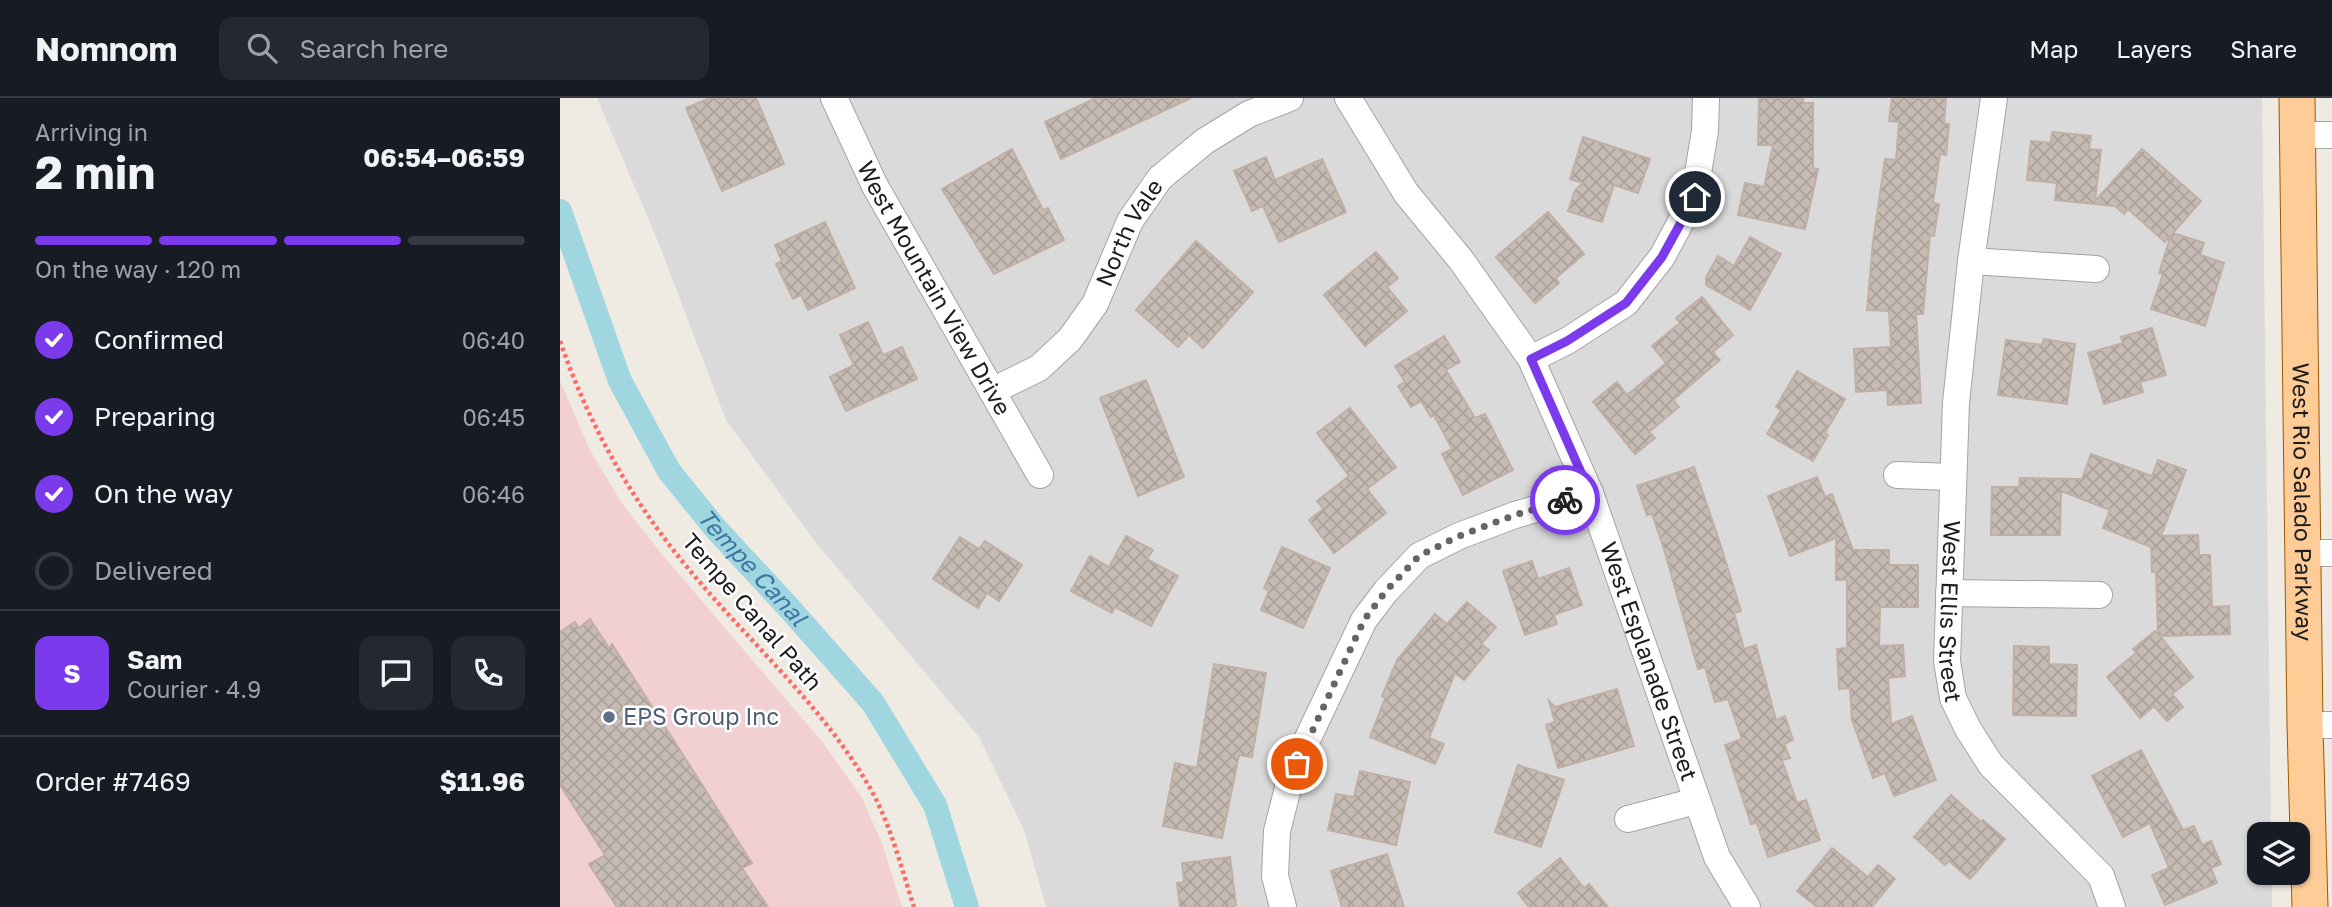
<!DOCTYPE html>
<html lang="en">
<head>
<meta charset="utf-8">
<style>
	:root { --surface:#171b24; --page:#242831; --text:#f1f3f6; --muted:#9ea1a6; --line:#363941; --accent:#7c3aed }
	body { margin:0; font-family:"Golos Text",sans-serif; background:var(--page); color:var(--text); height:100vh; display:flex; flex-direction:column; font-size:26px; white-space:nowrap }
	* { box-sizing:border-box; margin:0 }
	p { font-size:23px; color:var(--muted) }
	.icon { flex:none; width:38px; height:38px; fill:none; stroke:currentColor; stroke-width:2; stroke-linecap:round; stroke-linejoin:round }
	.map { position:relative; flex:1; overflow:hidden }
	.drawer { display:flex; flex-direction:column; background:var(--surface); width:560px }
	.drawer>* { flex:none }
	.fabs { position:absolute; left:1687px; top:724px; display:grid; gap:14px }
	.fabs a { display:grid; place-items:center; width:63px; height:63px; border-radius:14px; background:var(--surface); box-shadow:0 2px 5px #0004; font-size:35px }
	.pin { position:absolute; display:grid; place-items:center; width:60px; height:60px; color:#fff; margin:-30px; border:4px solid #fff; border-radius:50%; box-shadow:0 2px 7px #0007 }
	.courier { position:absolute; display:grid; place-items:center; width:70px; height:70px; margin:-35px; border:5px solid #7c3aed; border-radius:50%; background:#fff; color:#222; box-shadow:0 2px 9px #0007 }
	.headline em { font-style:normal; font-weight:700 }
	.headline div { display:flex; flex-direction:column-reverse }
	.headline { display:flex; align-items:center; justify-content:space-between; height:119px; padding:0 35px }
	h1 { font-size:46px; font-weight:700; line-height:52px }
	.bar { display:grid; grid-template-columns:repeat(4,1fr); gap:10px 7px; align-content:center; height:84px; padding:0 35px }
	.bar i { height:9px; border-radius:5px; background:var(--line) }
	.bar .on { background:var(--accent) }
	.bar p { grid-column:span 4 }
	.line { display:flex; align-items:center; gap:18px; padding:0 35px; border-top:2px solid var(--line) }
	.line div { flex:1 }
	.round { display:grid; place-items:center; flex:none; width:74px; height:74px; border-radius:14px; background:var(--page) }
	ol { padding:0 35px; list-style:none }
	li { display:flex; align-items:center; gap:21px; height:77px }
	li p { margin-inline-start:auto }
	li .icon { padding:7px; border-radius:50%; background:var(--accent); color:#fff; stroke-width:4 }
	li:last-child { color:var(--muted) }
	li i { width:38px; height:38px; border:4px solid var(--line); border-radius:50% }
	header { display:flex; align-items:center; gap:42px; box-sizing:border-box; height:98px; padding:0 35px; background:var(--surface); border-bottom:2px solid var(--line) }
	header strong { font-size:33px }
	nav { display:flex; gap:38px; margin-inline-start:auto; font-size:24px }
	.search { width:490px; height:63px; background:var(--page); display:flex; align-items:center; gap:18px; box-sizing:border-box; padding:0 24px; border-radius:14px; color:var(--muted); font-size:26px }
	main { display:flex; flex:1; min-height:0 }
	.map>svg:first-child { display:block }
</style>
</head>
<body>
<header>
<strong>Nomnom</strong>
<div class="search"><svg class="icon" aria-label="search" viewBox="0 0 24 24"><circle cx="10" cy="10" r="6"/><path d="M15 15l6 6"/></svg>Search here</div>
<nav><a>Map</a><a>Layers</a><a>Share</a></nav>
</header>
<main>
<section class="drawer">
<div class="headline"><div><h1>2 min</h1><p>Arriving in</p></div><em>06:54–06:59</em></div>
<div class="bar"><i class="on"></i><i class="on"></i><i class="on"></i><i></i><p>On the way · 120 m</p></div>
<ol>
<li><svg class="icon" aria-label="check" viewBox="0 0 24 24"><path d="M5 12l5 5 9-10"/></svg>Confirmed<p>06:40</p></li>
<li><svg class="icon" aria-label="check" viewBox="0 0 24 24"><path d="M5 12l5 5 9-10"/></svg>Preparing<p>06:45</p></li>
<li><svg class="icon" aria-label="check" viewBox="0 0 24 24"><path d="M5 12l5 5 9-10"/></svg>On the way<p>06:46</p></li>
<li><i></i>Delivered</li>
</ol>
<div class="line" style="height:126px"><b class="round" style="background:var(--accent);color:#fff">S</b><div><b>Sam</b><p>Courier · 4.9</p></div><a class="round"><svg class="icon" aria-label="chat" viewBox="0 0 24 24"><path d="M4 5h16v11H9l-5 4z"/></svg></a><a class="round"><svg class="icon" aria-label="phone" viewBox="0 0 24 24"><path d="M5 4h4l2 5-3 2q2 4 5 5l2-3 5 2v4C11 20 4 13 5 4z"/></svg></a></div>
<div class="line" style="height:91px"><div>Order #7469</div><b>$11.96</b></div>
</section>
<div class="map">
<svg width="1772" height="809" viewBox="0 0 1772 809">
	<defs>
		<pattern id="building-cross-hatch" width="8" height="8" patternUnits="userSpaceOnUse" patternTransform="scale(1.75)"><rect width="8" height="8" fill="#c7bcb5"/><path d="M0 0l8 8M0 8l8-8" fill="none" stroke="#aaa19b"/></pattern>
	</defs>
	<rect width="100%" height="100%" fill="#efeae2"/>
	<polygon fill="#dbdada" points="37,0 1702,0 1711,737 1699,737 1699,775 1712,775 1712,809 486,809 464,732 419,639 257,446 166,322 99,146"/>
	<polygon fill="#f2d0d1" points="0,283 30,352 61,404 101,455 264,646 302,700 322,745 342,809 0,809"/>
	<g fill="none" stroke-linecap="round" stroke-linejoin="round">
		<path stroke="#9fd6e0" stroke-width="24" id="s1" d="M0 113 60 283 109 373 155 430 230 511 313 605 375 707 407 809"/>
	</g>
	<g fill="url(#building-cross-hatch)" stroke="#c2afa4" stroke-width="2">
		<polygon points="150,0 196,0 224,66 162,93 126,10"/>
		<polygon points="536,0 631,0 501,61 485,24"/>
		<polygon points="1199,0 1243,0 1243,5 1253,5 1253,70 1258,71 1245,131 1178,117 1185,85 1204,89 1213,47 1198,47"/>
		<polygon points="1332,0 1386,0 1384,26 1389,26 1386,57 1380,56 1373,105 1379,106 1374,138 1370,137 1363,216 1356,216 1361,305 1328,307 1327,292 1296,294 1294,251 1331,249 1329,213 1307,212 1313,144 1325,61 1336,62 1339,24 1329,23"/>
		<polygon points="1492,34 1531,38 1529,51 1541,52 1535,103 1582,51 1641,103 1613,135 1644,145 1640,157 1664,165 1645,228 1591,211 1603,176 1599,175 1611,137 1605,144 1568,111 1564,116 1555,108 1495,102 1497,85 1467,82 1471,43 1491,45"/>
		<polygon points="1023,39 1090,61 1078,95 1054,87 1042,124 1008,113 1015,92 1023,85 1010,81"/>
		<polygon points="452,51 483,112 488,110 504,142 434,176 382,91"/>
		<polygon points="706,59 715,82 762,61 786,114 719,144 703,108 692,113 674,73"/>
		<polygon points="988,114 1024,156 996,180 999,185 975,205 936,159"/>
		<polygon points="265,124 295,190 248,212 241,197 233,201 216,166 222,163 215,147"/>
		<polygon points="1190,139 1221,156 1190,212 1146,187 1146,179 1158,158 1174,168"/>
		<polygon points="636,143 693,194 643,250 629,237 618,249 576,212"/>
		<polygon points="816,154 838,180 827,189 847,213 805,248 764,197"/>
		<polygon points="1142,199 1173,237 1153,254 1160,262 1113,302 1119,309 1089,334 1095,340 1075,356 1033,304 1057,284 1067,297 1106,265 1092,248 1120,225 1116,220"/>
		<polygon points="308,224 323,257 342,249 357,281 286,313 270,279 294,267 280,237"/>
		<polygon points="1592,230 1606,277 1580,284 1583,294 1544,306 1528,255 1563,245 1561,239"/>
		<polygon points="884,238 900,264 886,272 915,320 925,316 953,372 903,397 882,356 892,351 874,317 871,319 861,303 851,309 838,288 845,284 835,268"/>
		<polygon points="1484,241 1515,246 1507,306 1438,297 1446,242 1482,247"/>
		<polygon points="1237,273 1285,301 1265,335 1268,337 1253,363 1207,336 1221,312 1216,309"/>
		<polygon points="586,282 624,379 578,398 540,300"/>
		<polygon points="790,310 836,369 807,391 826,415 774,455 749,422 763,411 757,403 789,378 757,335"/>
		<polygon points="1531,356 1592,378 1598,362 1626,372 1601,438 1638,437 1639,457 1650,457 1652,509 1669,508 1670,536 1600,538 1633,579 1612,596 1623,609 1607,623 1594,608 1580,620 1547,579 1576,555 1573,551 1595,533 1598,536 1596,474 1592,474 1591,449 1543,430 1550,412 1501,393 1500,437 1431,437 1432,389 1459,389 1460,380 1522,381"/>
		<polygon points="1134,369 1161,448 1181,513 1174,515 1184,551 1196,547 1216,622 1225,618 1233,642 1224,646 1230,660 1222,662 1237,705 1246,702 1260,742 1208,759 1197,725 1191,726 1165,647 1182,641 1168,601 1155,604 1145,569 1138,571 1104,451 1092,416 1087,417 1077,388"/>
		<polygon points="1257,379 1265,399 1272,396 1293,452 1329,452 1329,467 1358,467 1358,509 1320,509 1319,548 1343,547 1345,578 1328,580 1331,626 1352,618 1376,682 1334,698 1325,675 1313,680 1292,622 1290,590 1279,591 1277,551 1287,550 1287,482 1276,482 1276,440 1230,458 1208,398"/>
		<polygon points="566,438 593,452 587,461 618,478 591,528 555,509 552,515 511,493 530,458 549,469"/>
		<polygon points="400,439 419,451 425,443 462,467 439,503 427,495 418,510 373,481"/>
		<polygon points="722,449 770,470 743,530 701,512 709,493 704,490"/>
		<polygon points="972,463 978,481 1009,470 1022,507 994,517 997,526 965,537 943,473"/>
		<polygon points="907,504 936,529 921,546 929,552 904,582 895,575 869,640 884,646 875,666 810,639 825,600 822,598 837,562 875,516 887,526"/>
		<polygon points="30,521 49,550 52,546 192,765 182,770 208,809 57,809 29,766 45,757 0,687 0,534 15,524 19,530"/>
		<polygon points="1454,548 1489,549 1489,566 1517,567 1516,618 1453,617"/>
		<polygon points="654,566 706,575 692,659 679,657 662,740 603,728 615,665 637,670"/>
		<polygon points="1057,591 1074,648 998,670 986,627 995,624 989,603 995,609"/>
		<polygon points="1581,652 1623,732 1634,728 1642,747 1651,743 1661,766 1651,770 1657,785 1605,807 1592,777 1609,770 1590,725 1563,739 1532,678"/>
		<polygon points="958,667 1004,682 981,749 935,734"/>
		<polygon points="800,673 850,684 836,747 768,732 776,696 794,699"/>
		<polygon points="1391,697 1421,724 1423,722 1445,741 1410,781 1389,763 1385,767 1354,739"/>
		<polygon points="1272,750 1308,779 1318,767 1335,781 1312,809 1257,809 1237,793"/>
		<polygon points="827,756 844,809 782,809 771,773"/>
		<polygon points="670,759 676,807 671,809 620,809 617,785 624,784 622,765"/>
		<polygon points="1000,760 1024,790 1029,786 1048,809 969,809 958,795"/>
	</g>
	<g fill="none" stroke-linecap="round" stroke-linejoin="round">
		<g stroke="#a4a4a4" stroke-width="28">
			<g id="minor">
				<path id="s2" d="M274 0 315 88 480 377"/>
				<path id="s3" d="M788 0 846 95 901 162 971 261 1030 395 1157 759 1187 809"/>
				<path id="s4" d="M1434 0 1411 163 1396 305 1387 563 1393 600 1408 631 1431 667 1541 778 1552 809"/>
				<polyline points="1737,37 1772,37"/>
				<polyline points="1411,163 1536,171"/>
				<polyline points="971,261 1007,243 1066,205 1102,159 1134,99 1145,33 1146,0"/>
				<path id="s5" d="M432 293 479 270 510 241 535 206 570 123 600 80 645 43 689 16 730 0"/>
				<polyline points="1337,377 1392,379"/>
				<polyline points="1742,455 1772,455"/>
				<polyline points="1389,495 1539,497"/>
				<polyline points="1745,627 1772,627"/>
				<polyline points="1068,721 1136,703"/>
				<polyline points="723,809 715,778 717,733 728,690 747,642 804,522 826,493 859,458 899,438 955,417 1030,395"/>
			</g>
		</g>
		<g stroke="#975b00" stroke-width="37">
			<g id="major">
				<path id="s6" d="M1737 0 1745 627 1750 809"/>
			</g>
		</g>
		<path stroke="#ff6a64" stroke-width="4.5" stroke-dasharray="3.5 3.5" stroke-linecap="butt" d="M0 243C29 327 70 400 127 469 185 540 256 601 304 680 329 719 340 766 354 809"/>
		<use href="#minor" stroke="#fff" stroke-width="26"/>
		<use href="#major" stroke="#ffcc98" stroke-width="35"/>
	</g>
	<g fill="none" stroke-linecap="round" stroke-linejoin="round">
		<polyline stroke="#666562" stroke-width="7" stroke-dasharray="0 12.6" points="737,666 804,522 826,493 859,458 899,438 955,417 1005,402"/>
		<polyline stroke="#7c3aed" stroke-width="9" points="1005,402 1030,395 971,261 1007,243 1066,205 1102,159 1135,99"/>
	</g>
	<circle fill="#5c6f8a" stroke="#fff" stroke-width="2.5" cx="49" cy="619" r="7"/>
	<g text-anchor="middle" stroke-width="5" stroke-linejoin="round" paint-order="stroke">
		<g font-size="23" fill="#1d1d1d" stroke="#fff">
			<text dy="8" stroke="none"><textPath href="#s5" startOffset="217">North Vale</textPath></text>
			<text dy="8" stroke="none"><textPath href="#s2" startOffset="215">West Mountain View Drive</textPath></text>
			<text dy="8" stroke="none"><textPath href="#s6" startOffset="404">West Rio Salado Parkway</textPath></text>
			<text dy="8" stroke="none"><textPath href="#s4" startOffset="516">West Ellis Street</textPath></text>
			<text transform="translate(192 514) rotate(49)" y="8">Tempe Canal Path</text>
			<text dy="8" stroke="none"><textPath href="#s3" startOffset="644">West Esplanade Street</textPath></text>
		</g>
		<g font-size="23" fill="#4e5e75" stroke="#fff" text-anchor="start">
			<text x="63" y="627">EPS Group Inc</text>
		</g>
		<g font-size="24" font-style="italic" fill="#3e77a4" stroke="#fff">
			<text dy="8" stroke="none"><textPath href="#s1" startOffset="410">Tempe Canal</textPath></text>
		</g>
	</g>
</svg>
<div class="fabs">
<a><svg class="icon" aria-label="layers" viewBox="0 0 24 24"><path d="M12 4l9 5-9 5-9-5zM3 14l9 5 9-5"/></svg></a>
</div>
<div class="pin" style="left:737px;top:666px;background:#ea580c"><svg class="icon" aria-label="bag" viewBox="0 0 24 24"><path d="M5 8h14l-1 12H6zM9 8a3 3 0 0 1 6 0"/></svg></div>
<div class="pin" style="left:1135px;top:99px;background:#1f2937"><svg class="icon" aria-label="home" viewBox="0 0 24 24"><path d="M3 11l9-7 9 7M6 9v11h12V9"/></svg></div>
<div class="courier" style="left:1005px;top:402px"><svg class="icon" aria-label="bike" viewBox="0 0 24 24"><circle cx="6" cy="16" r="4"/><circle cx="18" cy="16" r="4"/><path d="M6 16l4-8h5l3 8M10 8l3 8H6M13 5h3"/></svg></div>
</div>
</main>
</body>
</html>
